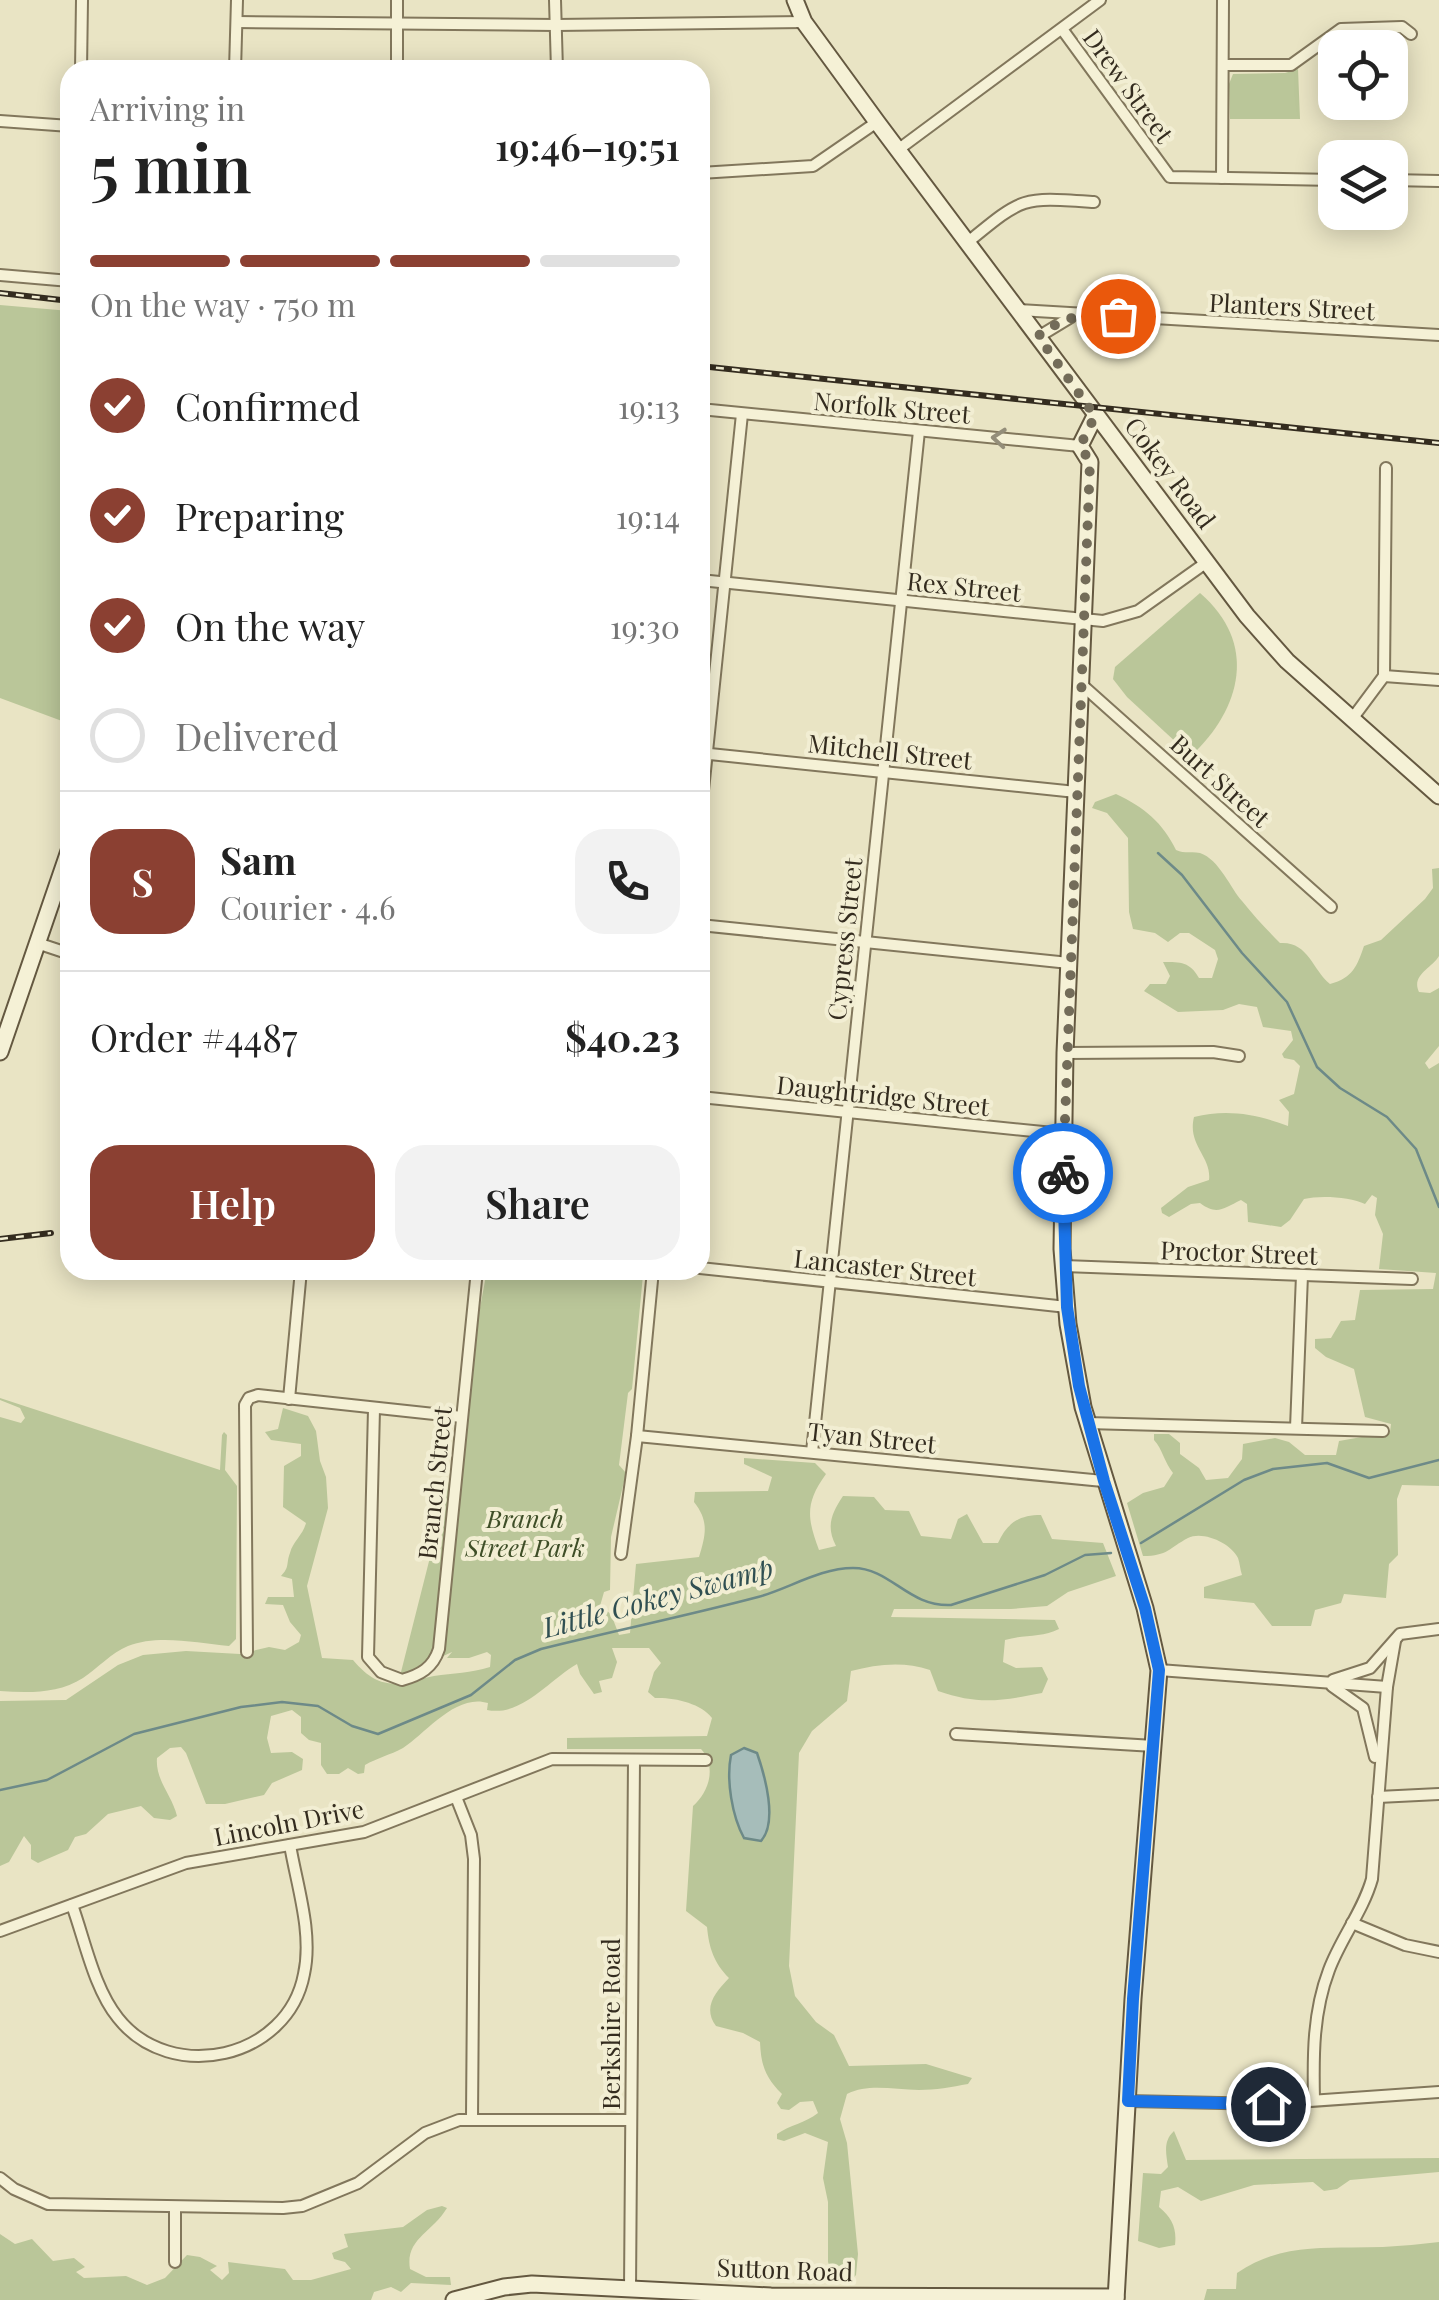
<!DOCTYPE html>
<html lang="en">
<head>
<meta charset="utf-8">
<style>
	:root { --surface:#fff; --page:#f2f2f2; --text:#222; --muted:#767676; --line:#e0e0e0; --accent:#8b4032 }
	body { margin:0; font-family:"Playfair Display",serif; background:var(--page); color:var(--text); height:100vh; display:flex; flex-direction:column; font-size:38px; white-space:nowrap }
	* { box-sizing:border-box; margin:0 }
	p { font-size:32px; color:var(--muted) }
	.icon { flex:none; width:55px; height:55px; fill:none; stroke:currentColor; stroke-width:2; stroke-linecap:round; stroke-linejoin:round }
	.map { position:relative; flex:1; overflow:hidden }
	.details { position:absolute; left:60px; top:60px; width:650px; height:1220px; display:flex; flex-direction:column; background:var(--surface); border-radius:30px; box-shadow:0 5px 25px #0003 }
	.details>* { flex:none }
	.tools { position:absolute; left:1318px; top:30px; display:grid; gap:20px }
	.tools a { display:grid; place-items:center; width:90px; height:90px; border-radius:20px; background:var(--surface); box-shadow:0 5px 25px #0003; font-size:50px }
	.pin { position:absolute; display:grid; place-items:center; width:85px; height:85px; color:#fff; margin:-42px; border:5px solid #fff; border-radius:50%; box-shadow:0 2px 10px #0007 }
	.courier { position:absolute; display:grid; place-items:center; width:100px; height:100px; margin:-50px; border:8px solid #1a73e8; border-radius:50%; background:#fff; color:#222; box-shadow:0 2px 12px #0007 }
	.headline em { font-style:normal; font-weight:600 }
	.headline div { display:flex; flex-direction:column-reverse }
	.headline { display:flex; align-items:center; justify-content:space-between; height:170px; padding:0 30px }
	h1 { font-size:65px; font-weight:600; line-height:75px }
	.bar { display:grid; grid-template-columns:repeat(4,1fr); gap:15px 10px; align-content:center; height:120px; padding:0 30px }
	.bar i { height:12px; border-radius:8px; background:var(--line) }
	.bar .current { background:var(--accent) }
	.bar p { grid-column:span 4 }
	.line { display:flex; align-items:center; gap:25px; padding:0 30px; border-top:2px solid var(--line) }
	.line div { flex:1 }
	.round { display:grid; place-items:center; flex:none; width:105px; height:105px; border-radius:30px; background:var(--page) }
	ol { padding:0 30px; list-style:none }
	li { display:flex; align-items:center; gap:30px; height:110px }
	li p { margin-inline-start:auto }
	li .icon { padding:10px; border-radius:50%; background:var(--accent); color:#fff; stroke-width:4 }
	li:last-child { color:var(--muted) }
	li i { width:55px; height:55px; border:5px solid var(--line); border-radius:50% }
	.cta { display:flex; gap:20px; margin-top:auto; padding:20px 30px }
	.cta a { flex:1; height:115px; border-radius:30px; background:var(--accent); color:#fff; font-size:40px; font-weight:600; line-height:115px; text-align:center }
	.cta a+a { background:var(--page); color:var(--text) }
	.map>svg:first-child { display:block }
</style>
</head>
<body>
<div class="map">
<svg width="1439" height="2300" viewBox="0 0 1439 2300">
	<rect width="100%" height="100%" fill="#e9e4c4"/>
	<g fill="#bac699">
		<polygon points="1298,69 1300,119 1230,119 1229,84 1233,74 1285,73"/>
		<polygon points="0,305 70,311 70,724 0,698"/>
		<path d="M1200 593C1258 643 1242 708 1191 756L1127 697 1113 679 1115 667Z"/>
		<path d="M1116 794C1144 807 1163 823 1176 850 1185 854 1192 851 1200 853 1219 859 1231 889 1242 901 1254 916 1267 930 1280 943 1308 941 1312 969 1330 984 1353 978 1357 966 1364 946L1381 940 1425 899 1433 888 1432 869 1439 868V956C1431 969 1411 975 1419 992L1430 993 1439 988V1046L1425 1063 1429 1069 1439 1063V1486L1402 1485 1397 1499 1398 1555 1389 1564 1386 1598 1344 1594 1341 1603 1315 1610 1311 1626H1272L1254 1603 1204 1598V1587L1242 1575C1240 1569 1240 1564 1238 1558 1232 1544 1203 1530 1188 1538 1169 1548 1168 1556 1143 1556L1127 1503 1143 1493 1164 1487 1173 1473C1164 1462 1163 1450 1154 1440V1434H1169L1180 1443V1454L1199 1468 1206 1480 1228 1478 1242 1459 1243 1444 1275 1438 1289 1442 1305 1455H1336L1339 1441 1390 1432 1391 1424 1365 1417 1354 1369 1326 1357 1315 1348V1339L1331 1338 1341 1321 1355 1320 1360 1290 1433 1289 1436 1273 1379 1269 1383 1234 1375 1215 1377 1198 1372 1195 1365 1204C1351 1197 1320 1195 1304 1199L1290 1220 1281 1227 1248 1222 1247 1204 1241 1200C1224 1208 1217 1216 1200 1203L1191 1204 1169 1217 1162 1213 1161 1208 1188 1187 1209 1180C1212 1157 1187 1145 1194 1117 1227 1109 1256 1114 1288 1126L1289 1112 1279 1100 1294 1094 1300 1066 1294 1060 1284 1058 1282 1054 1293 1040 1291 1031 1263 1027 1257 1007 1239 1004 1223 1010 1178 1012 1144 991 1150 984H1166L1170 976 1163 962C1181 962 1190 962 1199 978H1212L1218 959 1215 950 1189 933H1180L1168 942 1155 933 1133 929 1129 912 1128 838 1107 813 1092 808 1095 802Z"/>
		<path d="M487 1270H601L643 1275 632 1389 628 1393 619 1465 626 1473 611 1537 610 1590 604 1592 600 1606 611 1614 619 1635 630 1633 636 1564 699 1557C706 1534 709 1521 694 1502L695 1492 768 1491 772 1477 744 1464V1458L815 1463 826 1474C805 1503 807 1518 819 1550L836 1546C826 1527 831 1514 843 1496L874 1497 885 1510 909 1511 921 1536 951 1539 958 1519 967 1514 983 1543H998C1007 1523 1019 1515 1041 1515L1052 1539 1103 1543 1116 1576 1068 1592 1047 1606 1011 1609H894L891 1617 1055 1620 1059 1629C1042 1638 1024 1634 1005 1640L1003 1662 1016 1668 1042 1667 1048 1679 1042 1693C1001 1701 978 1705 938 1691L930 1670C904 1661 877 1664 851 1671L847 1701 812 1731 799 1753 789 1966 795 1996 816 2022 834 2035 849 2066 926 2064 972 2078 968 2084C952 2087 935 2090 919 2090 894 2090 869 2083 847 2094L840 2119 847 2143 858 2254 856 2275 847 2285 835 2279 828 2262V2202L823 2178 828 2142 805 2133 784 2141 777 2139V2134C790 2125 805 2123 818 2113L813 2101 800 2102 789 2110 781 2109 777 2103 782 2094C765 2077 761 2065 760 2042L743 2033 716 2026C702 2007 716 1992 729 1978 714 1963 709 1948 707 1927L686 1911 693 1806C709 1792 717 1767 701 1749H567V1738L707 1736 712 1718C701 1703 673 1697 655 1698L648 1692 654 1672 661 1663 649 1648H612L617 1662 612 1678 599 1681 602 1692 594 1694 580 1674 577 1664C549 1680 522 1717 487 1710L488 1703C456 1693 426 1733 403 1748 390 1755 377 1758 365 1765L364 1773 358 1774 348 1768 339 1774H327L321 1765V1743L309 1740 301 1733V1717L292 1710 271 1716 267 1738 271 1753 292 1752 303 1759 302 1770 272 1783 264 1795 225 1804H206L186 1753 181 1747 170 1748 157 1758C155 1780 172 1795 177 1816L170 1820 154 1818 141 1806 108 1814 86 1834 75 1837 68 1850 38 1863 31 1859V1845L24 1836 9 1862 0 1866V1701L66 1700 118 1665 143 1655 186 1651 240 1654 269 1647 285 1650 299 1642 301 1635 290 1622 283 1605 265 1604 268 1597H294L292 1579 281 1576C290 1567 286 1563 290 1553 293 1541 303 1535 306 1523L283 1507 284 1466 301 1456V1444L271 1440 265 1432 278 1429 283 1408 308 1416 316 1431 320 1461 326 1477 328 1508 307 1586 322 1658 353 1660C381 1693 398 1684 434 1676 453 1673 471 1673 490 1667L491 1655 487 1652 469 1658H447L452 1652 400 1676 468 1407V1373Z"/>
		<path d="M0 1398 220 1470 222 1435 224 1432 227 1435 225 1470 237 1486 236 1639 229 1646C197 1643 158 1634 128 1646 111 1653 98 1668 83 1678 58 1694 28 1693 0 1691V1417L21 1423 25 1418 20 1408 0 1400Z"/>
		<path d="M1174 2131 1186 2160 1439 2158V2172L1350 2180 1337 2189 1324 2191 1313 2182 1254 2185 1201 2201 1178 2187 1161 2191 1159 2207C1172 2218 1177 2228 1175 2245L1159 2248 1138 2241 1143 2173 1161 2174 1168 2167C1166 2153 1163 2141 1174 2131Z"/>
		<path d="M442 2206 447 2208C432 2233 405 2239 410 2269L426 2277H450L451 2285 411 2283 401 2292 391 2287 374 2292 371 2300H0V2234L15 2244 32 2239 53 2261 74 2258 85 2267 76 2272 84 2278 126 2276 147 2285 165 2278 187 2255 200 2257 217 2266 210 2270 222 2280 229 2273 228 2262 285 2269 293 2280H311L351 2269 345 2262 334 2259 332 2253 348 2247 344 2234 403 2227 427 2210Z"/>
		<path d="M1439 2242V2300H1204L1207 2289H1236L1237 2273C1284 2241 1330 2249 1383 2247 1402 2246 1421 2244 1439 2242Z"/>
	</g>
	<path fill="#a6bdba" stroke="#6d8a88" stroke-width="2.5" d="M744 1748 757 1753C765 1776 778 1822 761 1841L744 1838C732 1816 726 1780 731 1755Z"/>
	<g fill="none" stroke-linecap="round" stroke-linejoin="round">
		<g stroke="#6d8a88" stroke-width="2.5">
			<polyline points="1158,853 1182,875 1242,953 1287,1002 1317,1067 1340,1088 1387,1117 1416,1149 1439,1207"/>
			<polyline points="1141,1543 1244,1480 1273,1469 1327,1463 1369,1478 1439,1460"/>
			<path d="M0 1790 47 1780 134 1734 241 1707 282 1702 318 1706 352 1726 378 1734 471 1695 515 1660 541 1649C613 1631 686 1616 758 1597 788 1589 820 1568 853 1568 891 1568 908 1607 951 1605L1045 1575 1085 1555 1111 1553"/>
		</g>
		<g stroke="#82775c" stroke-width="14">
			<g id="street">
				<polyline points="397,0 397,70"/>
				<polyline points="555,0 557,70"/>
				<polyline points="237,22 556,25 804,22"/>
				<polyline points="1062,29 1170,177 1335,180"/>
				<polyline points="1223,65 1291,65 1341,29 1402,27 1411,34"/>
				<polyline points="81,70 82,0"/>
				<polyline points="235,70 237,0"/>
				<polyline points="0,121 70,126"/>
				<polyline points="899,149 1100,0"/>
				<polyline points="700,173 813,166 877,122"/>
				<polyline points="1222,178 1223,0"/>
				<polyline points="1390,180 1439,181"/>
				<path d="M968 242C1024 196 1022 197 1094 202"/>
				<polyline points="0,275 70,281"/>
				<polyline points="1019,310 1439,335"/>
				<polyline points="1038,337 1071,317"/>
				<polyline points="700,409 1080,446"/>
				<polyline points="700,580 1103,621 1138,611 1207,562"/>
				<polyline points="1384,676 1439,680"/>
				<polyline points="1082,685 1331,907"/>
				<polyline points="1352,719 1384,676 1386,468"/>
				<polyline points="700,753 1076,792"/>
				<polyline points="700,819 742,414"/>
				<polyline points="700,925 1069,963"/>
				<polyline points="37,943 70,954"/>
				<polyline points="1065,1053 1213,1052 1239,1056"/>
				<polyline points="700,1097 1063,1134"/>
				<polyline points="1064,1266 1412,1279"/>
				<polyline points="700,1268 1067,1307"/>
				<polyline points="289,1399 301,1270"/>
				<path d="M374 1409 368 1657 381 1672 402 1680C420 1675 433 1668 439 1649L477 1270"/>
				<polyline points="1087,1423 1383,1431"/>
				<polyline points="1296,1428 1302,1275"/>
				<polyline points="637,1436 1103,1481"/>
				<polyline points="812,1452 919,431"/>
				<polyline points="621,1554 637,1436 653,1270"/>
				<polyline points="247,1652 245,1405 249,1398 258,1395 462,1417"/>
				<polyline points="1159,1670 1387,1687"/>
				<polyline points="1333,1680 1370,1668 1400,1634 1439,1629"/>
				<polyline points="1332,1686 1363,1708 1375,1757"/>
				<polyline points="956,1734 1154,1746"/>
				<polyline points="456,1797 471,1835 474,1859 472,2118"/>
				<polyline points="1378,1797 1439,1794"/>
				<path d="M72 1905C85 1941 94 1988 118 2018 171 2085 288 2059 304 1974 313 1933 297 1886 290 1845"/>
				<polyline points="1352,1923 1405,1945 1439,1952"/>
				<polyline points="0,1931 186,1863 364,1832 552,1759 706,1760"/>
				<path d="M1314 2100C1313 2055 1313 2012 1329 1970 1341 1938 1363 1911 1372 1879L1387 1687 1395 1641"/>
				<polyline points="1128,2101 1268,2104 1439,2092"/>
				<polyline points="0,2178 14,2189 48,2204 283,2208 302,2206 358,2183 425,2133 459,2120 630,2120"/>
				<polyline points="175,2209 175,2262"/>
				<polyline points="630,2289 634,1760"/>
			</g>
		</g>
		<g stroke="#645840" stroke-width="19">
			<g id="secondary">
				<polyline points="795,0 804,22 877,122 1247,616 1287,661 1439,796"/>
				<polyline points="1095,416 1080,446 1090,462 1065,1053 1062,1249 1068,1324 1083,1407 1145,1608 1159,1670 1133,1999 1116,2300"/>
				<polyline points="0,1052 70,848"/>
				<polyline points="454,2300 504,2287 532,2284 771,2296 1116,2297"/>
			</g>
		</g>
		<use href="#street" stroke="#f5f1d6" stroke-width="10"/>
		<use href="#secondary" stroke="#f5f1d6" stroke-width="15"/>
		<g stroke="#342c1f" stroke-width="6">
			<g id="rail">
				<polyline points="0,293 70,301"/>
				<polyline points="700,366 1439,443"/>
				<polyline points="0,1239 51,1233"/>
			</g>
		</g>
		<use href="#rail" stroke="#f2eed3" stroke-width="2.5" stroke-dasharray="8" stroke-linecap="butt"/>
	</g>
	<defs><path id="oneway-chevron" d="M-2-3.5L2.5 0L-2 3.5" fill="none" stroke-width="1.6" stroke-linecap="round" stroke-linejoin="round" transform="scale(2.5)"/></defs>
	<use stroke="#948e7a" href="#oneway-chevron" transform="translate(999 438) rotate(-175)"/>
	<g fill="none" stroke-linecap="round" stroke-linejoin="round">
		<path stroke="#736c59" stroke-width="10" stroke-dasharray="0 18" d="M1063 1173 1090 462 1080 446 1095 416 1038 336C1069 314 1081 314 1118 316"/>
		<polyline stroke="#1a73e8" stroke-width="12" points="1063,1173 1067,1307 1079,1386 1104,1481 1145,1608 1159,1670 1133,1999 1128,2101 1268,2104"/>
	</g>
	<g text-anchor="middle" stroke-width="8" stroke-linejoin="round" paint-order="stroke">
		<g font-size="25" fill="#342c1f" stroke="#f2eed3">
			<text transform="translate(1128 86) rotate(54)" y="9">Drew Street</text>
			<text transform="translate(1292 307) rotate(3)" y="9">Planters Street</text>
			<text transform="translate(892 408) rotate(5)" y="9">Norfolk Street</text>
			<text transform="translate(1170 473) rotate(53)" y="9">Cokey Road</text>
			<text transform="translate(964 587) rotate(6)" y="9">Rex Street</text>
			<text transform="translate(890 752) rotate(6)" y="9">Mitchell Street</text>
			<text transform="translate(1220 781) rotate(42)" y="9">Burt Street</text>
			<text transform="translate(845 939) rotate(-84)" y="9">Cypress Street</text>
			<text transform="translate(883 1096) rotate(6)" y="9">Daughtridge Street</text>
			<text transform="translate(1239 1253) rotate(2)" y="9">Proctor Street</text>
			<text transform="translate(885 1268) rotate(6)" y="9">Lancaster Street</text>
			<text transform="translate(872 1438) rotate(6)" y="9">Tyan Street</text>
			<text transform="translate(435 1483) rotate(-84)" y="9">Branch Street</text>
			<text transform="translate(289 1823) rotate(-11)" y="9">Lincoln Drive</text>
			<text transform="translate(611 2024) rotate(-90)" y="9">Berkshire Road</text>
			<text transform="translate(785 2270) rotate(2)" y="9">Sutton Road</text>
		</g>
		<g font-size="25" font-style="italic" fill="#3e4e27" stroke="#f2eed3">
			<text x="525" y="1528">Branch<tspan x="525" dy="29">Street Park</tspan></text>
		</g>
		<g font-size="28" font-style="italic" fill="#304f52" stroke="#f2eed3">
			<text transform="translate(658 1598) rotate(-15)" y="10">Little Cokey Swamp</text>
		</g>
	</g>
</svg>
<div class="tools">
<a><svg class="icon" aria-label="locate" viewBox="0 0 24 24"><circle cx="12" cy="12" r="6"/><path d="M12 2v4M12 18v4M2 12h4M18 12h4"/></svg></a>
<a><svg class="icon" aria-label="layers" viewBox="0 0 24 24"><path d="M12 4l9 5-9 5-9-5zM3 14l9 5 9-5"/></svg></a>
</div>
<div class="pin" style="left:1118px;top:316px;background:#ea580c"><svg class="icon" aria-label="bag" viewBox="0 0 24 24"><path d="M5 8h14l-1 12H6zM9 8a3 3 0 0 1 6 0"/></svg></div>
<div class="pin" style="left:1268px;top:2104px;background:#1f2937"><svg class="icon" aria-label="home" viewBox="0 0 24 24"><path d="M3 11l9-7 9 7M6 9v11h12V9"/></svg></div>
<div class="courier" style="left:1063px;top:1173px"><svg class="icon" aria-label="bike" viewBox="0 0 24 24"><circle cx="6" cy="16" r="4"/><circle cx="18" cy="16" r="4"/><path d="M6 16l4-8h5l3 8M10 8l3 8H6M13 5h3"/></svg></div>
<section class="details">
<div class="headline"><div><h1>5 min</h1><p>Arriving in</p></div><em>19:46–19:51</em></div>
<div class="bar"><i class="current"></i><i class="current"></i><i class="current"></i><i></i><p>On the way · 750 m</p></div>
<ol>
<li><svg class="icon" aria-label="check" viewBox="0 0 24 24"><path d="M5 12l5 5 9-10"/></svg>Confirmed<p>19:13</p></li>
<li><svg class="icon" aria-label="check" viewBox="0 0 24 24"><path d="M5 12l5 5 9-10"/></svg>Preparing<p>19:14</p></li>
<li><svg class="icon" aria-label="check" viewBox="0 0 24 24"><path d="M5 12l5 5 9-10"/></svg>On the way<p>19:30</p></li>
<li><i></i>Delivered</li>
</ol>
<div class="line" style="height:180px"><b class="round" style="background:var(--accent);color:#fff">S</b><div><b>Sam</b><p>Courier · 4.6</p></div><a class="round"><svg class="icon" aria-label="phone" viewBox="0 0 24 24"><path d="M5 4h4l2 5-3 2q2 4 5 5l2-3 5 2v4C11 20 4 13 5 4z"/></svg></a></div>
<div class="line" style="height:130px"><div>Order #4487</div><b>$40.23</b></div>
<div class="cta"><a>Help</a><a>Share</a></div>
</section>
</div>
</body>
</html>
